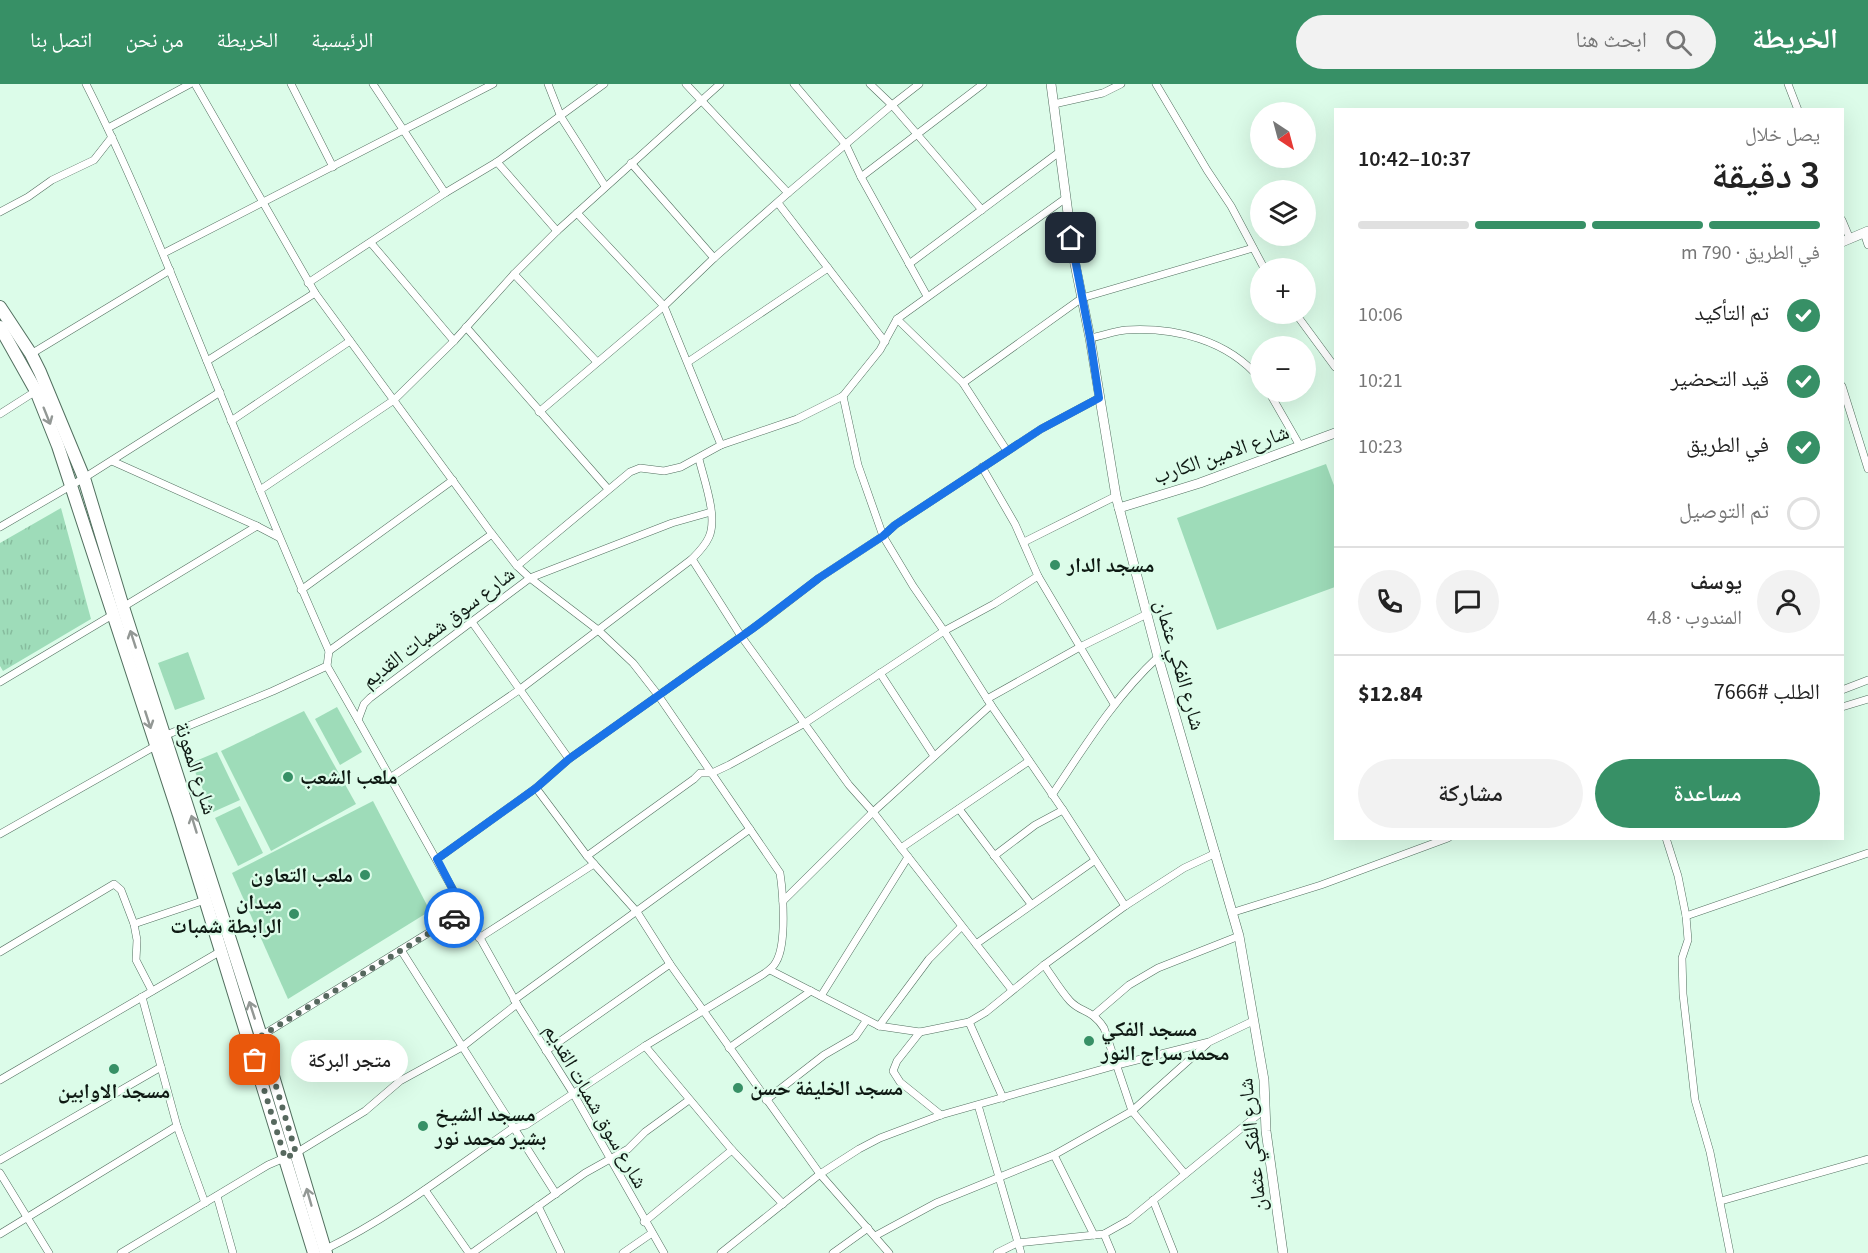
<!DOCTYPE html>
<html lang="ar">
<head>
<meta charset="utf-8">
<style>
	:root { --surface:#fff; --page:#f2f2f2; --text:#222; --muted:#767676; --line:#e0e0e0; --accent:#379066 }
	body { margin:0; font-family:"Source Sans 3","Noto Naskh Arabic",sans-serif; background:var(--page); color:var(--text); direction:rtl; height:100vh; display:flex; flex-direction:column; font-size:22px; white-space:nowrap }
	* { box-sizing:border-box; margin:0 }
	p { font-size:20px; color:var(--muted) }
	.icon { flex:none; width:33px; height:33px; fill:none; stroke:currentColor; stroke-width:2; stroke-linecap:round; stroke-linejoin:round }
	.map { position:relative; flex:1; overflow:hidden; direction:ltr }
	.side { position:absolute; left:1334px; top:24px; width:510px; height:732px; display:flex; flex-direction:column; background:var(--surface); border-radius:0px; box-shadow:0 6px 24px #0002; direction:rtl }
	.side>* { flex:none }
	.needle { width:39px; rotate:144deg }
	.controls { position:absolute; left:1250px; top:18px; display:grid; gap:12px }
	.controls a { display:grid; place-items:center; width:66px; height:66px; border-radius:50%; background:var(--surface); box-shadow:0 6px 24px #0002; font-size:30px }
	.pin { position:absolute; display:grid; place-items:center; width:51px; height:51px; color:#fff; margin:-26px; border-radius:12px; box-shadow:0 3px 9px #0006 }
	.courier { position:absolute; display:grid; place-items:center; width:60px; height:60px; margin:-30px; border:4px solid #1a73e8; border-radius:50%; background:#fff; color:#222; box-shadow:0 2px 8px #0007 }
	.bubble { position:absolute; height:42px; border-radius:21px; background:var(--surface); box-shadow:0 6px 24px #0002; font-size:20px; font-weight:600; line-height:42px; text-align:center; direction:rtl }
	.head em { font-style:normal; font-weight:600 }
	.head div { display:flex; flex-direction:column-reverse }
	.head { display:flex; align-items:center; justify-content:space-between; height:102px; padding:0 24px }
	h1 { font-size:39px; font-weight:600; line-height:45px }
	.bar { display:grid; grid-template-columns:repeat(4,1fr); gap:9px 6px; align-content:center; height:72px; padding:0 24px }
	.bar i { height:8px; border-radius:4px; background:var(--line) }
	.bar .current { background:var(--accent) }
	.bar p { grid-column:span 4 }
	.line { display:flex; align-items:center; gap:15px; padding:0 24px; border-top:2px solid var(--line) }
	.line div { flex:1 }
	.round { display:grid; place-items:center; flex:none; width:63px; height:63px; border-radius:32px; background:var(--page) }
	ol { padding:0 24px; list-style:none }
	li { display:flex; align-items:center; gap:18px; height:66px }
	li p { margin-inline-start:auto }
	li .icon { padding:6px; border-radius:50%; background:var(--accent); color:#fff; stroke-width:4 }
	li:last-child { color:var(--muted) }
	li i { width:33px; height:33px; border:3px solid var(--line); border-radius:50% }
	.primary-button { display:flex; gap:12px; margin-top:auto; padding:12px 24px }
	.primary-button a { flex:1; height:69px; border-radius:36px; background:var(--accent); color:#fff; font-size:24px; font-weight:600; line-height:69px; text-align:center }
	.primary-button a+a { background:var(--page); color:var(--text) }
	header { display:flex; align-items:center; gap:36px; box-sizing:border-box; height:84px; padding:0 30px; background:var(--accent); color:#fff }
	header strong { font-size:28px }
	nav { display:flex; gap:33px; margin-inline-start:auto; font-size:21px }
	.search { width:420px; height:54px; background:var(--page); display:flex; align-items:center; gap:15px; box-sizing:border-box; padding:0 21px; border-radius:33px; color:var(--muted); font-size:22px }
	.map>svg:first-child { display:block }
</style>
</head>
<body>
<header>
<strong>الخريطة</strong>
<div class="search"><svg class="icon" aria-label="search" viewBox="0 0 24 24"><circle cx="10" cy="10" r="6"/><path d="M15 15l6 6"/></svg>ابحث هنا</div>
<nav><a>الرئيسية</a><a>الخريطة</a><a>من نحن</a><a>اتصل بنا</a></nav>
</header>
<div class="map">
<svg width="1868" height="1169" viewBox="0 0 1868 1169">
	<defs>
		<pattern id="grass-tufts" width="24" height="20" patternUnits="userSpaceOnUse" patternTransform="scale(1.5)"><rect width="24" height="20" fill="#9edcb9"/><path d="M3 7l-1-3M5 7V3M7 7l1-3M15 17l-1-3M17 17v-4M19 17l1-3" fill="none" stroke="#87bc9e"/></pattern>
	</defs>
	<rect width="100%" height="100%" fill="#dcfce9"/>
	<polygon fill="url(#grass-tufts)" points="61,424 91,535 3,587 0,582 0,459"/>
	<g fill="#9edcb9">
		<polygon points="1326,380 1335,404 1335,503 1217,546 1177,434"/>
		<polygon points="188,568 205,615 175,626 158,579"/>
		<polygon points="337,623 362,668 340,681 315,635"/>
		<polygon points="304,627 356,720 271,767 221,667"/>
		<polygon points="217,668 240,716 213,728 191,679"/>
		<polygon points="373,717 430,827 288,915 232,789"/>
		<polygon points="240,722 263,769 238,782 215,734"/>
	</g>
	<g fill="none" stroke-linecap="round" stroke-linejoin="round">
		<g stroke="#526f5f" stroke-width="8">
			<g id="street">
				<path d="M86 0C131 89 168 182 206 275 246 373 286 471 329 567L327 582 358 636"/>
				<polyline points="195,0 315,209 492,450 517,482 530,494 370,614 364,620 358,636 517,920 573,1009 664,1169"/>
				<polyline points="291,0 333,83"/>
				<polyline points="373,0 445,109"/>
				<polyline points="548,0 561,33 605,102"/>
				<polyline points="686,0 788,109"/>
				<polyline points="794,0 846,61 861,93 927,212"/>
				<polyline points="870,0 892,21 982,126"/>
				<polyline points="1156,0 1207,86 1231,122 1264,184"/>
				<polyline points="1788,0 1798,26"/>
				<polyline points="1054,20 1103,9 1121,0"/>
				<polyline points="108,44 190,0"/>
				<polyline points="497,78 557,147"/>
				<polyline points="631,79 714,174"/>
				<polyline points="861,93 983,0"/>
				<polyline points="778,119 885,258"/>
				<polyline points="0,128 28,113 52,96 94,76 112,53"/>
				<polyline points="577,129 664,222 721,361"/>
				<polyline points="1842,136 1850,155"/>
				<polyline points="1864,149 1868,161"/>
				<polyline points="371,159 454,257"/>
				<polyline points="164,169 493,0"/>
				<polyline points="909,180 1058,69"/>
				<polyline points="514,190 597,278"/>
				<polyline points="308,199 445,109 497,78 604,0"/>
				<polyline points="1296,230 1335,283"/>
				<polyline points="897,235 963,299 1007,367"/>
				<polyline points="466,243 608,405"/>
				<path d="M1090 254C1102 252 1114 247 1126 246 1175 243 1228 256 1260 295"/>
				<polyline points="31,270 170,186"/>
				<polyline points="207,277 315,209"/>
				<polyline points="688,278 828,184"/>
				<polyline points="963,299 1082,214 1253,164"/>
				<polyline points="1842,302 1868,385"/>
				<polyline points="1269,308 1300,362"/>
				<polyline points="843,312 858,381 883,452 913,502 944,547 991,621 1063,726 1125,822"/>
				<polyline points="539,328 664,222 714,174 788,109 892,21 919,0"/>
				<polyline points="0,330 36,307"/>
				<polyline points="231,337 350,257"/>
				<polyline points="112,377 257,442"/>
				<polyline points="982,383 1015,440 1038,492 1114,620"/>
				<polyline points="260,406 394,316 454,257 514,190 557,147 720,0"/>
				<polyline points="0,443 84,394 220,308"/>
				<polyline points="1024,458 1116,412"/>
				<polyline points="692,475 741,552 849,701 873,728 1012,906"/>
				<polyline points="517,482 630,388 640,384 664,387 681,383 721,361 797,335 843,312 880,266 897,235 1066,114"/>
				<polyline points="530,494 672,439 711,428"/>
				<polyline points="301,506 453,396"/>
				<polyline points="123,523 257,442 278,453"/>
				<polyline points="472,538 569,675"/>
				<polyline points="329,567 492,450"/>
				<polyline points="880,589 934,672"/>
				<polyline points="0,598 114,530"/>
				<polyline points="1842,606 1868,596"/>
				<polyline points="987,615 1080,563 1147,530"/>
				<polyline points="1842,623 1868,615"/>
				<polyline points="164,652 273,607 327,582"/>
				<path d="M390 694 519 606 692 475C699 468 705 462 709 453 718 433 704 396 699 375"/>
				<polyline points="536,704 587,772 637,828 670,880 820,1090 889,1169"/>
				<path d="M1052 711C1085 662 1115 613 1158 573"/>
				<polyline points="959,725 1031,820"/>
				<polyline points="0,750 157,661"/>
				<polyline points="1666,754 1678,792 1686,832 1688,856 1682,874 1683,910 1695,1016 1710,1068 1730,1169"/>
				<polyline points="901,764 1029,677"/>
				<polyline points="587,772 694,695 700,689 712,689 729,681 805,639 944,547 994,520 1038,492"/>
				<polyline points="994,772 1035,741 1063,726"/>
				<polyline points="437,775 536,704 569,675 763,537 819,494 883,452 895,441 1041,345 1099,314"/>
				<polyline points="783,817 873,728 991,621"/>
				<polyline points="1234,828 1321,801 1448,754"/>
				<polyline points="1686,832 1868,769"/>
				<polyline points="134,840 205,816"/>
				<polyline points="479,854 594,780"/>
				<polyline points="976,860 1094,777"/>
				<polyline points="401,866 556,1110"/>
				<polyline points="0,868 114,800 121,806 134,840 137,856 136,876 152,907"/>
				<path d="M1044 881C1052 892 1060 906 1070 917 1081 929 1092 925 1104 944L1132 1027 1185 1090"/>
				<polyline points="770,886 879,942 920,948 969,938 986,928 1044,881 1125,822 1184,784 1216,769"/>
				<polyline points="821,912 908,773"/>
				<polyline points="142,913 177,1042 205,1119"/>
				<polyline points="514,916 750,745"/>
				<polyline points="1094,931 1129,901 1158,884 1239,852"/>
				<polyline points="969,938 1003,1014"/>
				<polyline points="879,942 929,875 961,843"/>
				<polyline points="920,948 897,977 893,987 900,998 941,1031"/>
				<polyline points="261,952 464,827"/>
				<polyline points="645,962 732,1066 783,1120"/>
				<polyline points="729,964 811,907"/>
				<polyline points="546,967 670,880"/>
				<polyline points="0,996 221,867"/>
				<polyline points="766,1016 824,971 855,953 866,937"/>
				<polyline points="978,1021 1021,1169"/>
				<polyline points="1054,1071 1094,1151"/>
				<polyline points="0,1076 161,983"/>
				<polyline points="0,1089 49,1169"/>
				<polyline points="425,1106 469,1169"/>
				<polyline points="217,1112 233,1169"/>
				<polyline points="1153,1116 1174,1169"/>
				<polyline points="1721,1117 1868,1075"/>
				<polyline points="538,1122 561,1169"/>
				<polyline points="644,1138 732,1066"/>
				<polyline points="0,1150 177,1042"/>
				<polyline points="1104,1150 1112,1169"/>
				<polyline points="875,1152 936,1119 1054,1071 1132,1027 1207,960"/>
				<path d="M324 1166C392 1133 452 1086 513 1044L526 1041 645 962 762 891C768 887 773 884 776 878 787 860 783 809 780 789L658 611 633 579 598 546 530 494"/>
				<polyline points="121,1169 268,1081 296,1069 365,1027 400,997 462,963 517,920"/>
				<polyline points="472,1169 585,1089 628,1065 645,1048 689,1016"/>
				<polyline points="623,1169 652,1149"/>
				<polyline points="721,1169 820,1090 859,1065 880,1054 941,1031 1117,981 1209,958 1253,937"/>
				<polyline points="833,1169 868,1144"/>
				<polyline points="997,1169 1017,1159 1104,1150 1129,1136 1265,1025"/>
			</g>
		</g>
		<g stroke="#526f5f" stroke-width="10">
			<g id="secondary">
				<polyline points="1051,0 1074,175 1090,254 1116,412 1158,573 1239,852 1264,996 1266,1047 1283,1169"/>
				<polyline points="1842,158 1868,147"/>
				<polyline points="1119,424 1200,399 1335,349"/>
			</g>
		</g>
		<g stroke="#526f5f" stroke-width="14">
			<g id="highway">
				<polyline points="0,223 31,270 40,288 84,394 123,523 261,952 326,1169"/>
				<polyline points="0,243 36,307 58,362 179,731 314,1169"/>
			</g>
		</g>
		<use href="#street" stroke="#fff" stroke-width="7"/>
		<use href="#secondary" stroke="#fff" stroke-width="9"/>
		<use href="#highway" stroke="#fff" stroke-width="12"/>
	</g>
	<defs><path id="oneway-shaft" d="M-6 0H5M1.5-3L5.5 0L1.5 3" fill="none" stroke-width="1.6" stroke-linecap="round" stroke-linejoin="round" transform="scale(1.5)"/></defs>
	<g stroke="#939895">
		<use href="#oneway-shaft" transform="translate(47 332) rotate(68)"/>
		<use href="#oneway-shaft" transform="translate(133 555) rotate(-108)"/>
		<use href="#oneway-shaft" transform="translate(148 636) rotate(72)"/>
		<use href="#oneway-shaft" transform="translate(194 740) rotate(-107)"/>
		<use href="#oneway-shaft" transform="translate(252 926) rotate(-108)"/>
		<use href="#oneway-shaft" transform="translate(309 1113) rotate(-106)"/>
	</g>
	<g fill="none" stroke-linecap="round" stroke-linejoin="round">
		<polyline stroke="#56685e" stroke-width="6" stroke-dasharray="0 10.8" points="255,976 285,1074 296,1069 261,952 454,834"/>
		<polyline stroke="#1a73e8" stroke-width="8" points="454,834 464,827 437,775 536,704 569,675 752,545 819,494 883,452 895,441 1041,345 1099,314 1090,254 1071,154"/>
	</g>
	<g fill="#379066" stroke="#dcfce9" stroke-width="2">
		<circle cx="1055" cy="481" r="6"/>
		<circle cx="288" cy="693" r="6"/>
		<circle cx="365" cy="791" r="6"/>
		<circle cx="294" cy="830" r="6"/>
		<circle cx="1089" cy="957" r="6"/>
		<circle cx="114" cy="985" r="6"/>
		<circle cx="738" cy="1004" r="6"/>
		<circle cx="423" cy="1042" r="6"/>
	</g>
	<g text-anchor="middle" stroke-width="4.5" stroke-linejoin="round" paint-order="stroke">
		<g font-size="21" fill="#0e1913" stroke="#dcfce9">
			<text transform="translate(1221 370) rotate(-19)" y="7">شارع الامين الكارب</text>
			<text transform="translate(438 543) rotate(-37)" y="7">شارع سوق شمبات القديم</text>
			<text transform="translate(1180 581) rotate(74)" y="7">شارع الفكي عثمان</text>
			<text transform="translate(196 684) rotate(72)" y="7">شارع المعونة</text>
			<text transform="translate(596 1022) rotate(60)" y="7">شارع سوق شمبات القديم</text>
			<text transform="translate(1252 1061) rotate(-96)" y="7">شارع الفكي عثمان</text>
		</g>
		<g font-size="21" font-weight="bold" fill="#0e1913" stroke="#dcfce9" text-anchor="start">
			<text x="1067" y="488">مسجد الدار</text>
			<text x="300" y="700">ملعب الشعب</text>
			<text x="353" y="798" text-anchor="end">ملعب التعاون</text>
			<text x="282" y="825" text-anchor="end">ميدان<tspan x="282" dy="24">الرابطة شمبات</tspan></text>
			<text x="1101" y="952">مسجد الفكي<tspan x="1101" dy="24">محمد سراج النور</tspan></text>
			<text x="750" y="1011">مسجد الخليفة حسن</text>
			<text x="114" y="1014" text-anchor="middle">مسجد الاوابين</text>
			<text x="435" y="1037">مسجد الشيخ<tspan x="435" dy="24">بشير محمد نور</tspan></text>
		</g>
	</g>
</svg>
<div class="controls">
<a><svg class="needle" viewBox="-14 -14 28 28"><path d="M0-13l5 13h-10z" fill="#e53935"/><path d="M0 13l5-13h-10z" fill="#767676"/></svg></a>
<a><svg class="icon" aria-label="layers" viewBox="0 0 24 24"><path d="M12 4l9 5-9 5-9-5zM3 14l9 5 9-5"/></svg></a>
<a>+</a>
<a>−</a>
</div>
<div class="pin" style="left:255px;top:976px;background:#ea580c"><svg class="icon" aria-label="bag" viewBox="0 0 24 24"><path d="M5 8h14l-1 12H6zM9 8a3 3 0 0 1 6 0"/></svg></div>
<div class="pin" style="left:1071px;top:154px;background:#1f2937"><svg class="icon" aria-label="home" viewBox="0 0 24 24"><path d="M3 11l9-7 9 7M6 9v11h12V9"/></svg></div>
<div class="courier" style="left:454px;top:834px"><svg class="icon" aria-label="car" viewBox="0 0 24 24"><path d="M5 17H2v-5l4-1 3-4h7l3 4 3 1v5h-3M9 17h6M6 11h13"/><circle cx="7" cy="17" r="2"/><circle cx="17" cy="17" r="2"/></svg></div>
<div class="bubble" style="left:291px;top:956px;width:117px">متجر البركة</div>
<section class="side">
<div class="head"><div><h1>3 دقيقة</h1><p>يصل خلال</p></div><em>10:37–10:42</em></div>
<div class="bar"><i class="current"></i><i class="current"></i><i class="current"></i><i></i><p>في الطريق · 790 m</p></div>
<ol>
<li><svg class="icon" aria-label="check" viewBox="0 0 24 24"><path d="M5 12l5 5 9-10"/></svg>تم التأكيد<p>10:06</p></li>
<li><svg class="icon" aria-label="check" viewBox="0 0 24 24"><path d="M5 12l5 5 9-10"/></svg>قيد التحضير<p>10:21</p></li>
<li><svg class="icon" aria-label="check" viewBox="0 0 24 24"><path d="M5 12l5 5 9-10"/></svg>في الطريق<p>10:23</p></li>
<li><i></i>تم التوصيل</li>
</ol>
<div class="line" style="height:108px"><a class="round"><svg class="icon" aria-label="person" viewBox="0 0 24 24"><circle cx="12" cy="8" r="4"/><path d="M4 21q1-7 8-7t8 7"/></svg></a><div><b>يوسف</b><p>المندوب · 4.8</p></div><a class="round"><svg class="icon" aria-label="chat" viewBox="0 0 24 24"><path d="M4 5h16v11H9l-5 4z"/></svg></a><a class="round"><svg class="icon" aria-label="phone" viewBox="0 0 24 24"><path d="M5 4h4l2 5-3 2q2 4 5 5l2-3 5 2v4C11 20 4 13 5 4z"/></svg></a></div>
<div class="line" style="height:78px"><div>الطلب #7666</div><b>$12.84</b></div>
<div class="primary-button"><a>مساعدة</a><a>مشاركة</a></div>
</section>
</div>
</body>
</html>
